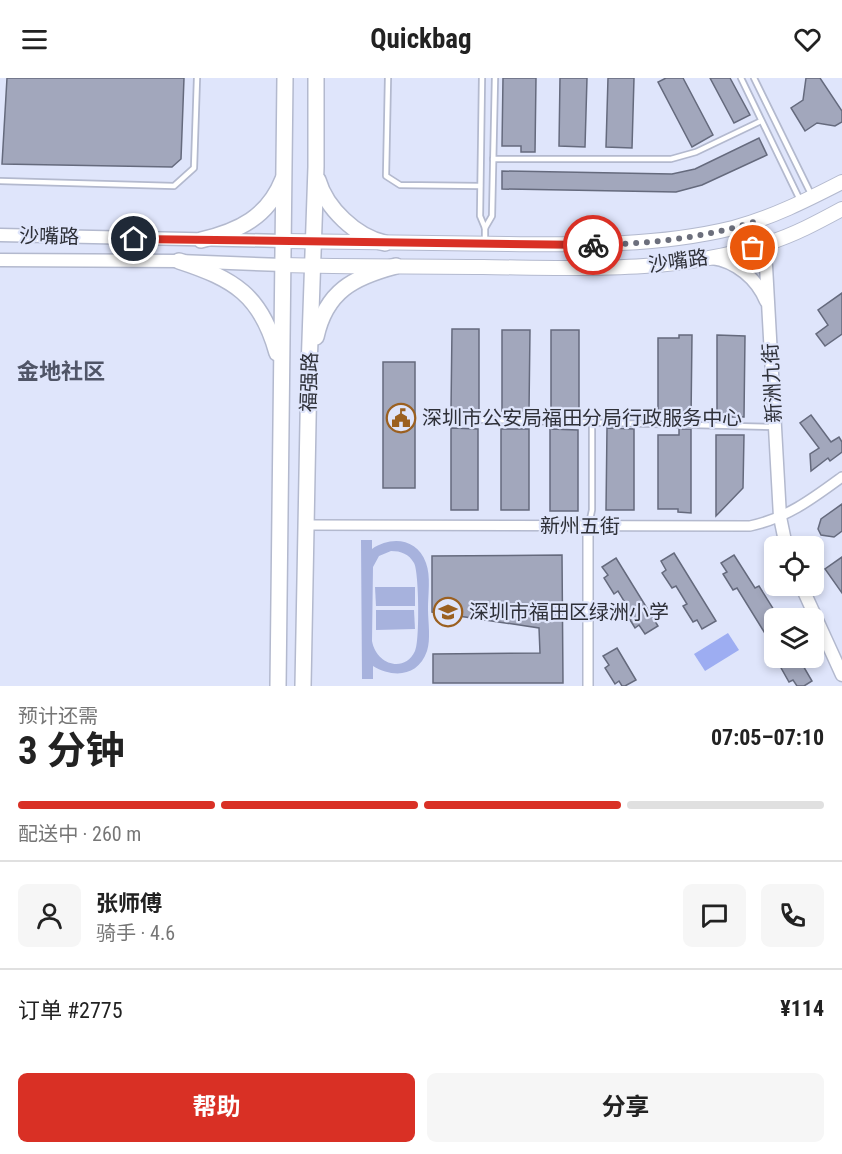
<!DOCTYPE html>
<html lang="zh">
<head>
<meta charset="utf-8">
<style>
	:root { --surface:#fff; --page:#f6f6f6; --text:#222; --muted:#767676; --line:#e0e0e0; --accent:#d93025 }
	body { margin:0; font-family:"Roboto Condensed","Noto Sans SC",sans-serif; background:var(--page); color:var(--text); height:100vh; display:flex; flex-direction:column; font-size:22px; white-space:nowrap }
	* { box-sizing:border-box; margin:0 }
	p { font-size:20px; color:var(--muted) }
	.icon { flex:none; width:33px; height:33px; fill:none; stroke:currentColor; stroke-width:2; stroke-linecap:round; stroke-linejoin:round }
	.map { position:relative; height:608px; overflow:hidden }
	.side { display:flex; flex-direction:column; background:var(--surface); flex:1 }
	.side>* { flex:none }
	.controls { position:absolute; left:764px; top:458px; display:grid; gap:12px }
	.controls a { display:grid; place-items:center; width:60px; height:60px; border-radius:9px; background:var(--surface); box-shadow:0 3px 9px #0003; font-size:30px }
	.pin { position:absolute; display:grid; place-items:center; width:51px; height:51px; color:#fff; margin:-26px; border:3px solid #fff; border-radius:50%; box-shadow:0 2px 6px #0007 }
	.courier { position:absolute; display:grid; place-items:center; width:60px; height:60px; margin:-30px; border:4px solid #d93025; border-radius:50%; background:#fff; color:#222; box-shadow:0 2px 8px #0007 }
	.headline em { font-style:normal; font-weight:700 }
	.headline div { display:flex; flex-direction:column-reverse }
	.headline { display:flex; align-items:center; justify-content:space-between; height:102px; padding:0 18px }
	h1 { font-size:39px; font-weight:700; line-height:45px }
	.bar { display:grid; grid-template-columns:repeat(4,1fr); gap:9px 6px; align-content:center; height:72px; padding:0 18px }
	.bar i { height:8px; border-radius:4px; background:var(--line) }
	.bar .on { background:var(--accent) }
	.bar p { grid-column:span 4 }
	.line { display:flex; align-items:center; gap:15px; padding:0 18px; border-top:2px solid var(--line) }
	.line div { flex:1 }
	.round { display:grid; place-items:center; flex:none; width:63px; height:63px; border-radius:9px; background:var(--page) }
	.action { display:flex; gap:12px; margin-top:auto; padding:12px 18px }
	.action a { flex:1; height:69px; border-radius:9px; background:var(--accent); color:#fff; font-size:24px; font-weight:700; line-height:69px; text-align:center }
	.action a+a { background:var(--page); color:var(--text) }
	header { display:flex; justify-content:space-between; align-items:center; height:78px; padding:0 18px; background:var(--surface); font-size:27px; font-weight:700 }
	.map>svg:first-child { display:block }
</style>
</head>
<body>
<header><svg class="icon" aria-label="menu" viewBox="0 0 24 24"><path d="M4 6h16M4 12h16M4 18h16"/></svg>Quickbag<svg class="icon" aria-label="heart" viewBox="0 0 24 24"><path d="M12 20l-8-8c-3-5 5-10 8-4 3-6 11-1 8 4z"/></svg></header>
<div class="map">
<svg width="842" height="608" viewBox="0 0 842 608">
	<rect width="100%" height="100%" fill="#dfe5fb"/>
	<g fill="#a7b2dd" fill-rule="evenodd">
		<path d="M361 462H372V471C391 458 417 460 426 485 431 498 428 517 428 531 428 544 431 561 427 573 418 599 393 600 373 588V601H362ZM391 473C401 473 409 476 414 485 419 493 420 564 415 573 404 596 376 586 372 563L373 489 379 478Z"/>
		<polygon points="375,509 415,509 415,528 376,528"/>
		<polygon points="376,532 414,532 415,551 376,552"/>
	</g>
	<polygon fill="#9dadf2" points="728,555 739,572 705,593 694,576"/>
	<g fill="#a2a7bc" stroke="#656a7d" stroke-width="1.5">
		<polygon points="7,0 184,0 181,81 172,89 2,86"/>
		<polygon points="503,0 536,0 535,74 521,74 521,68 502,68"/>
		<polygon points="560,0 587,0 585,69 559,68"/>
		<polygon points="608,0 634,0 632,70 606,69"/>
		<polygon points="666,0 683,0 713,57 692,69 658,4"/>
		<polygon points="710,0 730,0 750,37 734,45"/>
		<polygon points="806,0 820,0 842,33 842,44 835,48 817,45 805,53 791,30 803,22"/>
		<polygon points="759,60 767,77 702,107 676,114 502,111 502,93 672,96 695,91"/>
		<polygon points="842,215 842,256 825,268 816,256 828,247 818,232"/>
		<polygon points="452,251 479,251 479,333 451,332"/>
		<polygon points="502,252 530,252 529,333 502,333"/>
		<polygon points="551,252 579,252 579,334 551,333"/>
		<polygon points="679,257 692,257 691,342 679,342 679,334 658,334 658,260 679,260"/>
		<polygon points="717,257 745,258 744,339 717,339"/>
		<rect x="383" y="284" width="32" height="126"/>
		<polygon points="811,337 831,364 839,359 842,364 842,374 830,383 828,380 811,393 810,376 819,370 800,345"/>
		<polygon points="451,350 478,351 478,432 451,432"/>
		<polygon points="607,350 634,351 634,432 606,432"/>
		<rect x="501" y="351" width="28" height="81"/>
		<polygon points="550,351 578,352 578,433 550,433"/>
		<polygon points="679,351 691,351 691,435 678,434 678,431 658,431 658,357 679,357"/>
		<polygon points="716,357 744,357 743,410 716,438"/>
		<polygon points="842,426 842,453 834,459 821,457 818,451 821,441"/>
		<polygon points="674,475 716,543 702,551 697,542 693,544 683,528 687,526 676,508 672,510 662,495 666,492 661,483"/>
		<polygon points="562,477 563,605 433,605 433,576 540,575 539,550 432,534 432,478"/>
		<polygon points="734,477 755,510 759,508 779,540 774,540 774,570 737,510 733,512 723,496 727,494 721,485"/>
		<polygon points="842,479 842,515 825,491"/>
		<polygon points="616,480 658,548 645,556 639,547 635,550 625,534 629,531 618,513 614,516 604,500 608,497 602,489"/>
		<polygon points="617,570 636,602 625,608 622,608 619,603 615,606 605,590 609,587 603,578"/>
		<polygon points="779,579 798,579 812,603 804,608 797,608 793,602 789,604 780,588 784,586"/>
	</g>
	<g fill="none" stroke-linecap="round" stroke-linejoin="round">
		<g stroke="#b3b9ce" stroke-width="8">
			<g id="service">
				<polyline points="388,0 386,98 400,107 480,108"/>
				<polyline points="482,0 480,138 485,150 485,164"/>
				<polyline points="741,0 800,122"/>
				<polyline points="754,0 811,116"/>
				<polyline points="493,81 671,81 696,74 761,43"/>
				<polyline points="0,103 174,108 194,90 197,0"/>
				<polyline points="485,150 492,138 495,0"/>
				<polyline points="451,341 775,349"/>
				<polyline points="589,446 592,432 592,344"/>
			</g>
		</g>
		<g stroke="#b3b9ce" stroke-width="12">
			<g id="minor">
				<path d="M306 447 750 448C787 440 812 421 842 399"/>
				<polyline points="588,608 588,448"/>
			</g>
		</g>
		<g stroke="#b3b9ce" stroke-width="15">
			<g id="tertiary">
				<polyline points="757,143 766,188 780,439 786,468"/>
				<polyline points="0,157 284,163"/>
				<path d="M712 180C736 183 757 201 766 223"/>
				<polyline points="0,182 179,183 283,187"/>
				<polyline points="801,507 842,597"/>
			</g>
		</g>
		<g stroke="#b3b9ce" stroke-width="16">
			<g id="secondary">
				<path d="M284 163C358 164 433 165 507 166 583 167 659 168 733 150 771 140 807 122 842 104"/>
				<path d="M283 187C350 189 417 188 483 189 578 190 677 196 768 165 794 157 818 144 842 131"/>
			</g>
		</g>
		<g stroke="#b3b9ce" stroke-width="18">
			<g id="primary">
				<path d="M318 102C326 130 356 159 385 165"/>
				<path d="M201 162C239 153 268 139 283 101"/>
				<path d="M179 183C234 201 261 217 277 275"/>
				<path d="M316 259C326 213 354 199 396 188"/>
				<polyline points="278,608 285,0"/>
				<polyline points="303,608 309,291 316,89 316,0"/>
			</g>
		</g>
		<use href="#service" stroke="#fff" stroke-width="4.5"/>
		<use href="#minor" stroke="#fff" stroke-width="9"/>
		<use href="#tertiary" stroke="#fff" stroke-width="12"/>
		<use href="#secondary" stroke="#fff" stroke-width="14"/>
		<use href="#primary" stroke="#fff" stroke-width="15"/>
	</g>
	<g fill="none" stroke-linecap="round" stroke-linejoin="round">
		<path stroke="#6c6f7c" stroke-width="6" stroke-dasharray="0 10.8" d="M593 167C648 166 704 160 757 143L762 167 753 170"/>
		<polyline stroke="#d93025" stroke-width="8" points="134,161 593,167"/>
	</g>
	<defs>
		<g id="civic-ring" transform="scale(1.5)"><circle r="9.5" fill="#dfe5fb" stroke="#9b6020" stroke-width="1.5"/><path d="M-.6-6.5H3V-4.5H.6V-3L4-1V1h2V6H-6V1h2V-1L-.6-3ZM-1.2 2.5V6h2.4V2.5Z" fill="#9b6020"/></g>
		<g id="school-ring" transform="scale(1.5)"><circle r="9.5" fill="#dfe5fb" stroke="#9b6020" stroke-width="1.5"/><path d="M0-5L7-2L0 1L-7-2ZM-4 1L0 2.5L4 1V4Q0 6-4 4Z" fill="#9b6020"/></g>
	</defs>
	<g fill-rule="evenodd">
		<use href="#civic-ring" x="401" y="340"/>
		<use href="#school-ring" x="448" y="534"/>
	</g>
	<g text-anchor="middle" stroke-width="4.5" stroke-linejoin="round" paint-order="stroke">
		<g font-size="20" fill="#2e3038" stroke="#dfe5fb">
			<text transform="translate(49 158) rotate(1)" y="7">沙嘴路</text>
			<text transform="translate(678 183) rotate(-8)" y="7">沙嘴路</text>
			<text transform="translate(309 304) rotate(-88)" y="7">福强路</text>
			<text transform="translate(772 305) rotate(-93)" y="7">新洲九街</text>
			<text x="580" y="455">新州五街</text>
		</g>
		<g font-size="20" fill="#2e3038" stroke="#dfe5fb" text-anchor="start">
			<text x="422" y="347">深圳市公安局福田分局行政服务中心</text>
			<text x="469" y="541">深圳市福田区绿洲小学</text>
		</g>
		<g font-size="22" font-weight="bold" fill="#505567" stroke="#dfe5fb">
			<text x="61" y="301">金地社区</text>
		</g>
	</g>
</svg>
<div class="controls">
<a><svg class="icon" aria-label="locate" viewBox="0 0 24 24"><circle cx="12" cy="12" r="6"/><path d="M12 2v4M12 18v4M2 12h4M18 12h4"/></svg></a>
<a><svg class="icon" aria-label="layers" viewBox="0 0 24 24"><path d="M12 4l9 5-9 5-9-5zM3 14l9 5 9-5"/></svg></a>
</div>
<div class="pin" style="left:753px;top:170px;background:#ea580c"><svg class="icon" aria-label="bag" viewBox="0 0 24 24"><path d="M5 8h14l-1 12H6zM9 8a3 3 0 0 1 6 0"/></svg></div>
<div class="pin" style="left:134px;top:161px;background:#1f2937"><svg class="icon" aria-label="home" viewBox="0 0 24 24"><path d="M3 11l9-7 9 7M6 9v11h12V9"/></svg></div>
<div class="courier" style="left:593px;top:167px"><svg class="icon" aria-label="bike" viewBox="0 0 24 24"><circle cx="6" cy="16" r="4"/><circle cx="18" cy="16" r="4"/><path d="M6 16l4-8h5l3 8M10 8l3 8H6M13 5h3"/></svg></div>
</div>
<section class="side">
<div class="headline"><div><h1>3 分钟</h1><p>预计还需</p></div><em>07:05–07:10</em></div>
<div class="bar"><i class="on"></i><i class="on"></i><i class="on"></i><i></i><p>配送中 · 260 m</p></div>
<div class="line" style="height:108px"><a class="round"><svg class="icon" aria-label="person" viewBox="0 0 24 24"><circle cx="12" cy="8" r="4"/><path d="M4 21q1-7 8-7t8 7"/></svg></a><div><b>张师傅</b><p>骑手 · 4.6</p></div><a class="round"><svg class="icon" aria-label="chat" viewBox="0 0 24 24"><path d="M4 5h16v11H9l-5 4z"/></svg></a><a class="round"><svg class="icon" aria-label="phone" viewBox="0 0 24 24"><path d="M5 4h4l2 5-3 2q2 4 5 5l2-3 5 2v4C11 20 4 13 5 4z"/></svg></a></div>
<div class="line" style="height:78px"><div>订单 #2775</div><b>¥114</b></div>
<div class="action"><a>帮助</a><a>分享</a></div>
</section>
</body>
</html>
